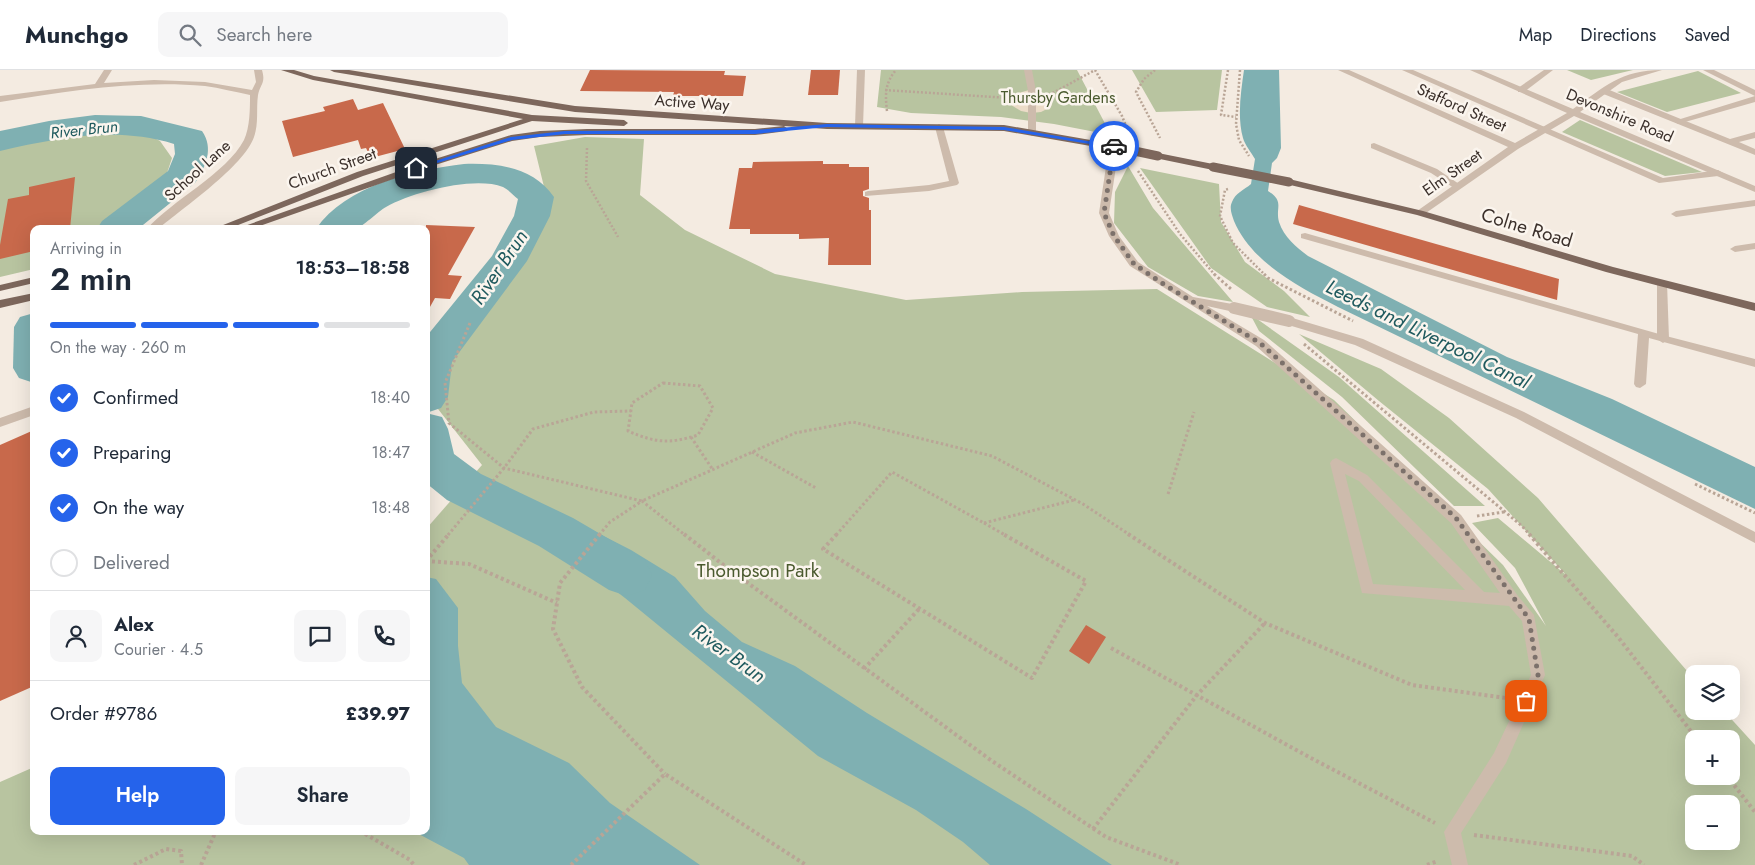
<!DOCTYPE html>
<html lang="en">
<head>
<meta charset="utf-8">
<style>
	:root { --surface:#fff; --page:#f6f6f7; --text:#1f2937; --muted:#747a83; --line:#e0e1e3; --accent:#2563eb }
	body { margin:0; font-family:Jost,sans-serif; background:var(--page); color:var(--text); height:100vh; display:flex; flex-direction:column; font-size:19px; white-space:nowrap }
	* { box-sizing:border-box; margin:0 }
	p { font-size:16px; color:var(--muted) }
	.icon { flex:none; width:28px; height:28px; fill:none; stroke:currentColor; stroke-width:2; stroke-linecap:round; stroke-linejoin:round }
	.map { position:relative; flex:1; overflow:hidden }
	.side { position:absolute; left:30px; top:155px; width:400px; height:610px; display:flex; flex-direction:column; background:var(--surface); border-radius:10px; box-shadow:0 5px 20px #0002 }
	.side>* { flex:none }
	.buttons { position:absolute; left:1685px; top:595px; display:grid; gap:10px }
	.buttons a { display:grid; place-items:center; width:55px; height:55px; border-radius:10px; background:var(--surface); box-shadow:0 5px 20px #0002; font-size:25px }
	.pin { position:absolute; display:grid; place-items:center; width:42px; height:42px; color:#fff; margin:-21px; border-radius:10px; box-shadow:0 2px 8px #0006 }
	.courier { position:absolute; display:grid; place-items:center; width:50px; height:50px; margin:-25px; border:4px solid #2563eb; border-radius:50%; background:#fff; color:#222; box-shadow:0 1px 6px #0007 }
	.overview em { font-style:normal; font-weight:600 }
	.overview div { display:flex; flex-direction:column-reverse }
	.overview { display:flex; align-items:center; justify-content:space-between; height:85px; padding:0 20px }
	h1 { font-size:32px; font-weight:600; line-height:38px }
	.bar { display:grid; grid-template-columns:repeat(4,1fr); gap:8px 5px; align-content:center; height:60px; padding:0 20px }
	.bar i { height:6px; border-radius:4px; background:var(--line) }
	.bar .on { background:var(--accent) }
	.bar p { grid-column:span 4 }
	.line { display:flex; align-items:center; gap:12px; padding:0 20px; border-top:1px solid var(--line) }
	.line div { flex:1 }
	.round { display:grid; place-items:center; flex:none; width:52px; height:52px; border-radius:10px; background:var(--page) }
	ol { padding:0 20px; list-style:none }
	li { display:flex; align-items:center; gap:15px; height:55px }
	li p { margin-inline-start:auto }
	li .icon { padding:5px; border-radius:50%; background:var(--accent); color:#fff; stroke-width:4 }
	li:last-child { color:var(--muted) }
	li i { width:28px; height:28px; border:2px solid var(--line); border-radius:50% }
	.cta { display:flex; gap:10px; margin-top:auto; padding:10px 20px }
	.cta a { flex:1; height:58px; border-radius:10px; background:var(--accent); color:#fff; font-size:20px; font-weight:600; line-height:58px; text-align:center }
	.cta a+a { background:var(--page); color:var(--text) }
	header { display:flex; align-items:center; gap:30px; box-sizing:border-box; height:70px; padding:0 25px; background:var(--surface); border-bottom:1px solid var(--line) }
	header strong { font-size:24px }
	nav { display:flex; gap:28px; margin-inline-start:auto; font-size:18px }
	.search { width:350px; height:45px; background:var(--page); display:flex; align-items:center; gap:12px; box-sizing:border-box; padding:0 18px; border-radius:10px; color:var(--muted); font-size:19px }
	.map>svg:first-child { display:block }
</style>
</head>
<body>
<header>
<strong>Munchgo</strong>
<div class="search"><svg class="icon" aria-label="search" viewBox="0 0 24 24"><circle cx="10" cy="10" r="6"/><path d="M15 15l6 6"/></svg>Search here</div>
<nav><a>Map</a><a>Directions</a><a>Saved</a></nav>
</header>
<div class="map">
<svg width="1755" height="795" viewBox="0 0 1755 795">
	<rect width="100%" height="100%" fill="#f4ebe1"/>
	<g fill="#b8c4a0" fill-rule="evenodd">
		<polygon points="881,0 1077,0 1111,65 1054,54 1001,47 911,43 877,37"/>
		<polygon points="1132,0 1222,0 1217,40 1156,42"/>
		<polygon points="1567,0 1633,0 1591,10"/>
		<polygon points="1698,1 1741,23 1667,42 1617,22"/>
		<polygon points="1580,50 1702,102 1665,106 1562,62"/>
		<polygon points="96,59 141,61 160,71 172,88 166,106 103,159 34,159 34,199 0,207 0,76 62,63"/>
		<path d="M585 67 644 69 640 125 685 160 775 204 906 230 1022 222 1157 219 1334 330 1503 495 1546 556 1515 498 1472 453 1498 448 1566 505 1488 419 1379 331 1299 264 1381 299 1449 348 1538 428 1694 609V641H1724L1755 675V795H0V712L34 697V761H426V459L482 395 438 339 454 275 526 175 547 129 534 76ZM1694 669H1731V706H1694ZM1694 734H1731V771H1694Z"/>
		<polygon points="1128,96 1153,138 1233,232 1198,226 1148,197 1114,153 1115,122"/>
		<polygon points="1140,98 1219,114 1221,152 1245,192 1284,221 1310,247 1267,237 1211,198"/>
		<polygon points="1250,244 1339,307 1485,436 1454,436 1342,327 1259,261"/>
	</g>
	<polygon fill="#ecdcc8" points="1029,20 1048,26 1052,33 1051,37 1041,42 1031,43 1021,41 1011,35 1009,28 1012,25"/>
	<g fill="#7fb0b2">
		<path d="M1244 0H1279L1281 78 1277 88 1272 93 1268 121C1285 132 1275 137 1279 152 1284 167 1296 177 1308 186L1507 287 1612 329 1755 397V439L1338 237C1299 217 1252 193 1234 151 1232 145 1229 138 1232 132 1235 123 1244 120 1251 114L1255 89C1251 82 1245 75 1243 68 1237 47 1241 21 1244 0Z"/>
		<polygon points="584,456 631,480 675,507 705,541 742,572 795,596 867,643 1026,739 1112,795 990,795 963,772 916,740 818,686 625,528 565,482"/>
		<polygon points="426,507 436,509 458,538 458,576 462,613 496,657 569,693 610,733 700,795 469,795 464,788 413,761 426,761"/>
	</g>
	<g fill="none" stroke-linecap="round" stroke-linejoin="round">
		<g fill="#7fb0b2" fill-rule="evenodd">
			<path d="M95 45 141 46 202 61C214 78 206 97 195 113L138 159H97L102 151 168 101 175 84 174 74C115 56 58 68 0 81V61L49 51Z"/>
			<path d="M464 94C498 93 533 97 554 127L550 146 527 191 452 292 448 327 441 338 426 343 442 347 448 359 454 384 481 404 573 448 645 490 652 505 645 520 627 526 609 520 539 476 447 430 426 413V267L492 186 514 146 518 129C513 125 509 120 503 117 474 106 413 122 386 137 377 142 363 157 355 159 343 161 328 159 316 159 346 115 414 100 464 94Z"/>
			<polygon points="34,243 34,313 19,308 13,298 14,257 20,247"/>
		</g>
	</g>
	<g fill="#c8694b">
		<polygon points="590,0 725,1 724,5 746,6 743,26 673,26 674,22 580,21"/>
		<polygon points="811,0 840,0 838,25 808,25"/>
		<polygon points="353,29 358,40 383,33 405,79 371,88 366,78 361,79 358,70 293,87 282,51 325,41 323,37"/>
		<polygon points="823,91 823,94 849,94 849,97 869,97 869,119 863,121 863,126 869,128 869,140 871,140 871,195 828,195 829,168 799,169 799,164 750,164 750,159 729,159 739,98 752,98 753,92"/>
		<polygon points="75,107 70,159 34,159 34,181 0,189 0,175 8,129 29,125 29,117"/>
		<polygon points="1299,135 1559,209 1557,230 1293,154"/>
		<polygon points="426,155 475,157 448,205 462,206 450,229 435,228 426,244"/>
		<polygon points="34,360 34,616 0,631 0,375"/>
		<polygon points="1086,555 1106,567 1089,594 1069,581"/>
	</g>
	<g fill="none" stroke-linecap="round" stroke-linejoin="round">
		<g stroke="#b9a596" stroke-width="2.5" stroke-dasharray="2 2" stroke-linecap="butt">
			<polyline points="1095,0 1122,46 1129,63"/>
			<polyline points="1155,0 1144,9 1136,22 1160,68"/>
			<polyline points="1228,0 1221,45 1236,47"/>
			<polyline points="1240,0 1236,54 1239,70 1249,86"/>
			<polyline points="885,20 1009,28"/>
			<polyline points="1049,25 1095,0"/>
			<path d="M887 41C885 24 885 13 896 0"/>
			<polyline points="587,78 586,111 618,167"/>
			<polyline points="1138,101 1180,164 1215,205"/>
			<polyline points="1228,119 1225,120 1220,146 1233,173 1265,205"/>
		</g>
		<g stroke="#b9a596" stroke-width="3" stroke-dasharray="2.5 2.5" stroke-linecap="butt">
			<polyline points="1214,204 1231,219"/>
			<polyline points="1264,204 1268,208 1353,251"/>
			<polyline points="470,253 445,313 449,353 504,398 642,431 795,363 853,352 992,386 1083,434 1130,465"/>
			<polyline points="1304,274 1522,456 1530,465"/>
			<path d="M663 313 700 316 713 338 698 365C669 374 656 373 628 361L632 333Z"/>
			<polyline points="691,367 713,400"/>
			<polyline points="752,382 816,418"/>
			<polyline points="1695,414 1755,443"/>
			<polyline points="1168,424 1194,342"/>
			<polyline points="1477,446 1504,442"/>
			<polyline points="984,453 1005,465"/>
			<polyline points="984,453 1074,430"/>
			<polyline points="448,465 504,398 533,359 594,342 631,341"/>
			<polyline points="599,465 610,452 642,431 685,465"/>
			<polyline points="836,465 892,402 984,453"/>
		</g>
		<g stroke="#b9a596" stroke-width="4" stroke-dasharray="3 3" stroke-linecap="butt">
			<polyline points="600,464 560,513 553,559 582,617 665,704"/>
			<polyline points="684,464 726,497 992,691 1106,767 1181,795"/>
			<polyline points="837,464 823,479 1032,608 1086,511 1003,464"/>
			<polyline points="1128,464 1265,553 1412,615 1506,628"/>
			<polyline points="1529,464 1618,567 1697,669"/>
			<polyline points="426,491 449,464"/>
			<polyline points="426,491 469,494 557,533"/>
			<polyline points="1111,578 1309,687 1435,753"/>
			<polyline points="864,599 919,539"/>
			<polyline points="1727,706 1755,742"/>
			<polyline points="1093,759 1197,625 1265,553"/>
			<polyline points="360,761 410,790 414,795"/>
			<polyline points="1474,765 1632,786 1644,795"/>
			<polyline points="134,795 166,779 181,781 182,795"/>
			<polyline points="201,795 216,761"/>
			<polyline points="571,795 665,704 806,795"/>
			<polyline points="1427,795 1438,791"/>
		</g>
		<g fill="#cdbbac" fill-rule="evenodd">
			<polygon points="857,0 865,0 863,56 859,59 855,56"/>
			<polygon points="1024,0 1032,0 1036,21 1036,63 1032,66 1028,63 1028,21"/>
			<polygon points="1402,0 1413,0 1663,108 1718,100 1723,103 1718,106 1659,113"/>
			<polygon points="1544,0 1553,0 1524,22 1518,22 1518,18"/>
			<polygon points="1601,19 1607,19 1730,69 1755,62 1755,68 1739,72 1755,79 1755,85 1601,23"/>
			<polygon points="939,54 943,57 959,113 957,115 929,121 865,126 865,122 868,121 929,115 949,111 935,57"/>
			<polygon points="1374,73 1437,99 1462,116 1460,118 1454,118 1431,103 1371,78 1371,74"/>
			<path d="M1114 74 1119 77 1109 143 1119 166 1138 192 1193 227 1238 235 1239 238 1234 242 1207 236 1264 270 1461 445 1518 526 1534 545 1545 605 1506 693 1461 763 1468 795H1452L1444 762 1494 683 1531 605 1522 551 1509 536 1362 523 1330 393 1332 390 1336 388 1367 405 1484 522 1500 523 1451 453 1256 276 1130 196 1109 166 1099 143 1109 77ZM1345 404 1359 411 1465 520 1373 514Z"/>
			<polygon points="1305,163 1666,266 1755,289 1755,297 1649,268 1646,314 1640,318 1636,317 1634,314 1638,264 1301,168 1301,164"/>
			<polygon points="1755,173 1755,179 1735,182 1730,179 1735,176"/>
			<polygon points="1289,247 1363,269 1524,342 1755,462 1755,473 1516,348 1355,275 1285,254 1284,251"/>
		</g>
		<g fill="#cdbbac" fill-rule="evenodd">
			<path d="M104 0H112L104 13 154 10 205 12 252 20 256 12 254 0H262C266 14 260 14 258 25 256 39 259 53 254 67 244 96 183 138 158 159H147C172 130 226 104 244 70 250 57 250 39 250 25 235 22 220 18 205 16 136 10 68 21 0 32V26L95 14Z"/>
			<path d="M1338 0H1349L1515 73 1567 43 1470 0H1481L1573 39C1604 17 1621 0 1662 0L1622 12 1580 42 1755 116V122L1574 46 1518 79 1423 145H1417V141L1508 77Z"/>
			<polygon points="1703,0 1714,0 1755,20 1755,26"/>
			<polygon points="1755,26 1755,32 1678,54 1674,51"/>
			<polygon points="1755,130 1755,136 1676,147 1671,144 1676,141"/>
			<polygon points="1662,210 1667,213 1669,269 1663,273 1657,269 1657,213"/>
			<polygon points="34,336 34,345 0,357 0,348"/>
		</g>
		<g fill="#7d675c" fill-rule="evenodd">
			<polygon points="281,0 294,0 314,6 532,45 624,50 628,53 624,56 532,51 363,106 228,159 213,159 357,102 523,49 313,10"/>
			<polygon points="330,0 349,0 575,36 827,53 1004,55 1125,76 1130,79 1125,82 1004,61 827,59 575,42 334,2"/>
			<polygon points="784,56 788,59 787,61 755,65 587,65 540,67 512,71 419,100 251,159 236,159 413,96 511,65 540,61 587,59 755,59"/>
			<polygon points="1158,83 1213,94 1218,97 1213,100 1155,88 1153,86"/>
			<polygon points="1289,109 1423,141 1613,197 1755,233 1755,241 1606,202 1417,145 1286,114 1286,110"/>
			<polygon points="34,207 34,213 0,221 0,215"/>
			<polygon points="34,223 34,230 0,238 0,230"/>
		</g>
		<polyline stroke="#cdbbac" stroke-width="12" points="1234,238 1289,251"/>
		<g stroke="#7d675c" stroke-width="9">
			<polyline points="1125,79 1158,86"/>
			<polyline points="1213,97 1289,112"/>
		</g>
	</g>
	<polygon fill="#2563eb" points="827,54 1004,57 1117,76 1114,78 1004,60 827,57 755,64 565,64 512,70 418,99 413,98 511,67 565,61 755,60"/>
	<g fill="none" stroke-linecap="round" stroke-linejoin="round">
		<polyline stroke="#7c716b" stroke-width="5" stroke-dasharray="0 9" points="1114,76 1104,143 1114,166 1134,194 1165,215 1260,273 1456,448 1529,549 1538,605 1526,631"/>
	</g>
	<g text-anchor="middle" stroke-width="5" stroke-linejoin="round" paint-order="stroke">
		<g font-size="16" fill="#4a5a2e" stroke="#fbf5ee">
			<text x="1058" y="33">Thursby Gardens</text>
		</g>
		<g font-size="16" fill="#3b302b" stroke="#fbf5ee">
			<text transform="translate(692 32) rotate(4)" y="6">Active Way</text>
			<text transform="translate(1462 37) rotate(24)" y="6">Stafford Street</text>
			<text transform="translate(1620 45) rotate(23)" y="6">Devonshire Road</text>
			<text transform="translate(332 98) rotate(-20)" y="6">Church Street</text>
			<text transform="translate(197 100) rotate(-42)" y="6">School Lane</text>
			<text transform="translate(1452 102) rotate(-35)" y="6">Elm Street</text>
		</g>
		<g font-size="16" font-style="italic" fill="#1f5a5e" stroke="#fbf5ee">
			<text transform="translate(84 59) rotate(-6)" y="6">River Brun</text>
		</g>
		<g font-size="19" fill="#3b302b" stroke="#fbf5ee">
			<text transform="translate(1527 157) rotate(17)" y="7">Colne Road</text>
		</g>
		<g font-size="19" fill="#4a5a2e" stroke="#fbf5ee">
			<text x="758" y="507">Thompson Park</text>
		</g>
		<g font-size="20" font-style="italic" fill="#1f5a5e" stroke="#fbf5ee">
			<text transform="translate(499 197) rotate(-56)" y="7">River Brun</text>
			<text transform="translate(1428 264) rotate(26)" y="7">Leeds and Liverpool Canal</text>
			<text transform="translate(729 583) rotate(36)" y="7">River Brun</text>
		</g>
	</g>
</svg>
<div class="buttons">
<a><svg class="icon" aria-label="layers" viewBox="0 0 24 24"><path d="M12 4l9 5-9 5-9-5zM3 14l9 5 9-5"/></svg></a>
<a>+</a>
<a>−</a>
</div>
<div class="pin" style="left:1526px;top:631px;background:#ea580c"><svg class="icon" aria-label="bag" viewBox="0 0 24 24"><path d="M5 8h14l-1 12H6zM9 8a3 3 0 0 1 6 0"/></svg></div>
<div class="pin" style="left:416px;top:98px;background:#1f2937"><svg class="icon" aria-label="home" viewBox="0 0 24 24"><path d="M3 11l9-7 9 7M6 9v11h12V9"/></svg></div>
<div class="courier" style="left:1114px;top:76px"><svg class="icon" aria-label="car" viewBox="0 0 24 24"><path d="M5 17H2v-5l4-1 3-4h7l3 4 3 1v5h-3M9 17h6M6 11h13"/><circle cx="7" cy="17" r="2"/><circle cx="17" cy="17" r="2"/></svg></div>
<section class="side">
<div class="overview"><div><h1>2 min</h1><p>Arriving in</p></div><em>18:53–18:58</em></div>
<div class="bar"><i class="on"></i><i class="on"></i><i class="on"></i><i></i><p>On the way · 260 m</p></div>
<ol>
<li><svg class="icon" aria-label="check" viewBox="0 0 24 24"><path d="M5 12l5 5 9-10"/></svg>Confirmed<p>18:40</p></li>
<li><svg class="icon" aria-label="check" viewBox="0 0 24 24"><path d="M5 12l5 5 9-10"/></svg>Preparing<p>18:47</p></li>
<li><svg class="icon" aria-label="check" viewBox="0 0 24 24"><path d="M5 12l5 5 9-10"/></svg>On the way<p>18:48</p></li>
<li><i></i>Delivered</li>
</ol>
<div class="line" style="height:90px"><a class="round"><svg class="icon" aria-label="person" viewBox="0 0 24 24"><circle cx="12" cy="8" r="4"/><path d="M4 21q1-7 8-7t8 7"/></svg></a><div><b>Alex</b><p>Courier · 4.5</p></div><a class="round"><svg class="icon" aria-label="chat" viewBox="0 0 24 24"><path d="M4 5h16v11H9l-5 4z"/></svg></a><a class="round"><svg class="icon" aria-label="phone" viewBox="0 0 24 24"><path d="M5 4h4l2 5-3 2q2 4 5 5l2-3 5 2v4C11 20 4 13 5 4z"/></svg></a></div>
<div class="line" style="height:65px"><div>Order #9786</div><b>£39.97</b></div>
<div class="cta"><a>Help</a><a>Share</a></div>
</section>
</div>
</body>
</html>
